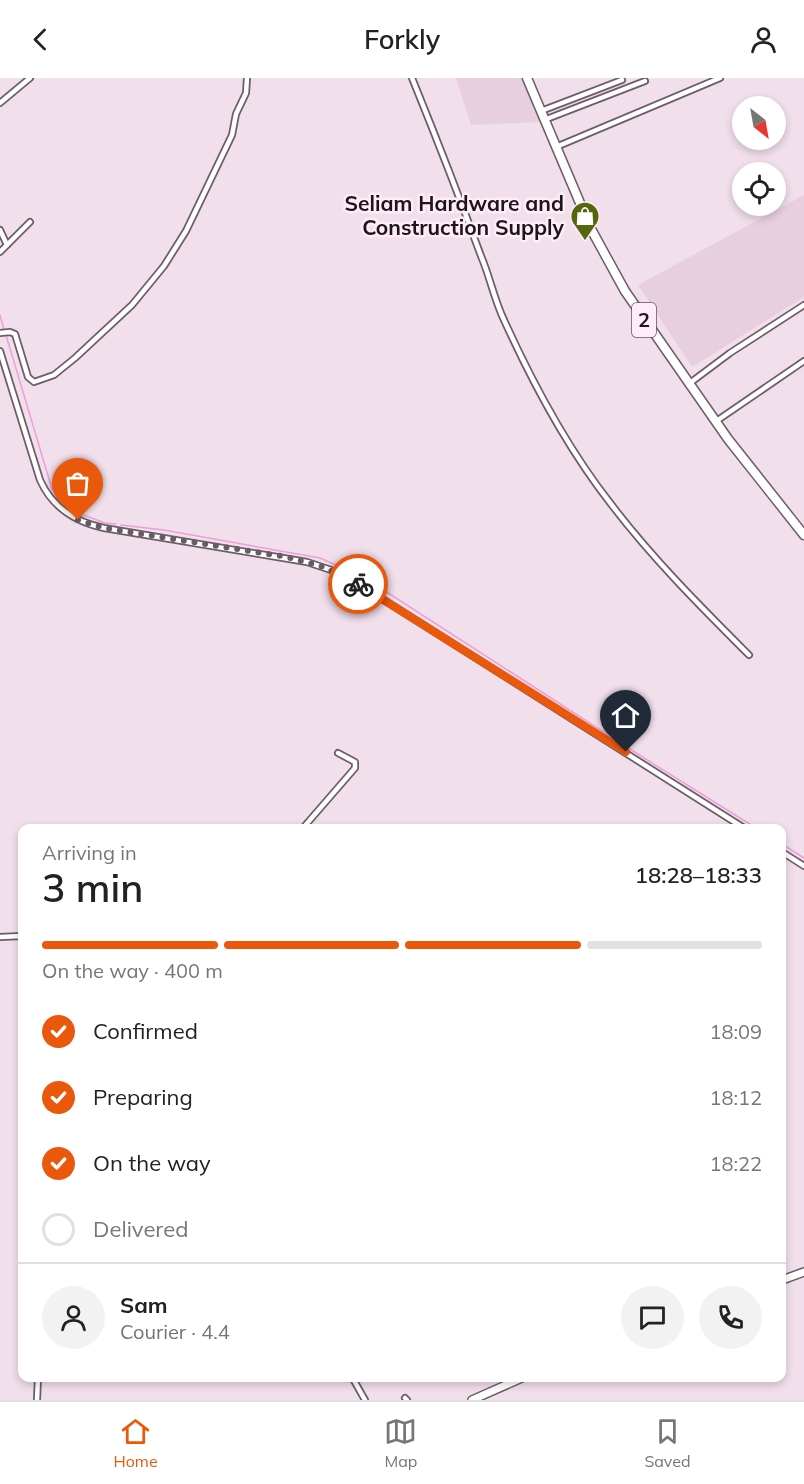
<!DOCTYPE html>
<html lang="en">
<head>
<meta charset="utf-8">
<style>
	:root { --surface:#fff; --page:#f2f2f2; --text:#222; --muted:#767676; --line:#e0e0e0; --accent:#ea580c }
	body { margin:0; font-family:Mulish,sans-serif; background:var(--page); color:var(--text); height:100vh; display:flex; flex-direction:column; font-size:22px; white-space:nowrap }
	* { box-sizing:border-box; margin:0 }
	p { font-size:20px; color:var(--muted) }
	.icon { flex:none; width:33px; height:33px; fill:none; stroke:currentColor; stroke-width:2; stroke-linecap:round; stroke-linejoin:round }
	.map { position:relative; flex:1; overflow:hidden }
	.panel { position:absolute; left:18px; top:746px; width:768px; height:558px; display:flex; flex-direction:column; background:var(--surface); border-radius:12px; box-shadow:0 3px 9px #0003 }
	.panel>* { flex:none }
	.needle { width:39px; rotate:149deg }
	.buttons { position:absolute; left:732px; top:18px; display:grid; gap:12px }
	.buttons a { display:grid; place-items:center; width:54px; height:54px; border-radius:50%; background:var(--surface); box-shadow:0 3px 9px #0003; font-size:30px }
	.pin { position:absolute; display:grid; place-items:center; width:51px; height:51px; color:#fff; margin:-62px -26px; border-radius:50% 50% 50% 0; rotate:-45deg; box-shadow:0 0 6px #0007 }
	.pin .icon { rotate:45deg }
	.courier { position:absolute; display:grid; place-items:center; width:60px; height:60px; margin:-30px; border:4px solid #ea580c; border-radius:50%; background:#fff; color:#222; box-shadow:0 2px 8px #0007 }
	.head em { font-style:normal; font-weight:600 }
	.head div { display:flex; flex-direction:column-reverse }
	.head { display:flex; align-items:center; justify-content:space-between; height:102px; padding:0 24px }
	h1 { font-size:39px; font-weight:600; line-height:45px }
	.bar { display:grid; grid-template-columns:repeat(4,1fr); gap:9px 6px; align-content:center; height:72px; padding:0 24px }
	.bar i { height:8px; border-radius:4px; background:var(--line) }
	.bar .active { background:var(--accent) }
	.bar p { grid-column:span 4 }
	.line { display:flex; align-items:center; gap:15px; padding:0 24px; border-top:2px solid var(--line) }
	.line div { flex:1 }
	.round { display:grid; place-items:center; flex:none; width:63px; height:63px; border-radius:32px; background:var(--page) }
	ol { padding:0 24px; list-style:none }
	li { display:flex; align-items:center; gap:18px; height:66px }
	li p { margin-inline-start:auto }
	li .icon { padding:6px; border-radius:50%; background:var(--accent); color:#fff; stroke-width:4 }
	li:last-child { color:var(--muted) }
	li i { width:33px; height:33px; border:3px solid var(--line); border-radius:50% }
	header { display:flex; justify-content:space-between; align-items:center; height:78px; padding:0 24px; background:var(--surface); font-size:27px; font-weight:600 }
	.menu { display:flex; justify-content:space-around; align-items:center; height:84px; border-top:2px solid var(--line); background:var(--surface); font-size:16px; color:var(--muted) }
	.menu a { display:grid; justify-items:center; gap:3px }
	.menu .active { color:var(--accent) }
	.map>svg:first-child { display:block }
</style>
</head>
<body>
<header><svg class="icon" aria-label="back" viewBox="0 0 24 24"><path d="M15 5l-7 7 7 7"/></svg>Forkly<svg class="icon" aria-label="person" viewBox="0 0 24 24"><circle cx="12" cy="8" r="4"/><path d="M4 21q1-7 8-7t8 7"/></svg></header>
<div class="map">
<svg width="804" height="1322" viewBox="0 0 804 1322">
	<rect width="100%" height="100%" fill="#f1dfec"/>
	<g fill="#e8cfe0">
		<polygon points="456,0 523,0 540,44 471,47"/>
		<polygon points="804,117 804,219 692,289 638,207"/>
	</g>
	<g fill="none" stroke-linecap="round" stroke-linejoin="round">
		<g stroke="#ed9fd9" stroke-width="1.5">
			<polyline points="0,237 4,252"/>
			<polyline points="6,257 52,411 75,434 105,445 116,446"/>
			<polyline points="121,447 164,452 320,480 365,500 644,680 756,750"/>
			<polyline points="782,766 804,780"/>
		</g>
		<g stroke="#6c5d67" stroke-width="8">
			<g id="minor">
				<path d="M412 0C436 59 459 118 481 178 490 199 494 221 504 242 533 306 567 370 611 426 652 480 701 529 749 577"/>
				<polyline points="0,25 30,0"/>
				<polyline points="541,33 622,2"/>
				<polyline points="544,42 645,3"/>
				<polyline points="556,69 720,0"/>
				<polyline points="0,152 7,167"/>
				<polyline points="0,174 30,144"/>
				<polyline points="0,255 10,254 15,256 28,299 34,304 54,297 75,280 132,227 164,188 186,153 232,57 236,36 246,15 247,0"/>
				<path d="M0 273 40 402C52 429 76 444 104 450L307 484 331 492 373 515 744 750"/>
				<polyline points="690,305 730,275 804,227"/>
				<polyline points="715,344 804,283"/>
				<polyline points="303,750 355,690 355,684 338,675"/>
				<polyline points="782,774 804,788"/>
				<polyline points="0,859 22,858"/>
				<polyline points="352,1299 365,1322"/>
				<polyline points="405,1320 407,1322"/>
				<polyline points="37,1322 38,1299"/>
			</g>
		</g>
		<g stroke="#6c5d67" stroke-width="10">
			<g id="secondary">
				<polyline points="782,1202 804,1194"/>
				<polyline points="472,1322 524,1299"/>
			</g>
		</g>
		<g stroke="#6c5d67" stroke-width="11">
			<polyline id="trunk" points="527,0 591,151 625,213 728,361 804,457"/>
		</g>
		<use href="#minor" stroke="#fff" stroke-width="4.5"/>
		<use href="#secondary" stroke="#fff" stroke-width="7"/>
		<use href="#trunk" stroke="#fff" stroke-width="8"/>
	</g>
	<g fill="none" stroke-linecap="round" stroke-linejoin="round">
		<polyline stroke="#675c64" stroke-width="6" stroke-dasharray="0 10.8" points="78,442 104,450 287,479 323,489 358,506"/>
		<polyline stroke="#ea580c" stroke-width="8" points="358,506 626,674"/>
	</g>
	<defs>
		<g id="shop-pin" transform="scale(1.5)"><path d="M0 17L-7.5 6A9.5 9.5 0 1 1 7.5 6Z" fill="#56660f" stroke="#ffecf9"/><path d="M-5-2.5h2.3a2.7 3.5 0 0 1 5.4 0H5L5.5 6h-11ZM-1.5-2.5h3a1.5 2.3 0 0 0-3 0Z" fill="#fff"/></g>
	</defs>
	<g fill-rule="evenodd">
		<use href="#shop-pin" x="585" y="138"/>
	</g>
	<g text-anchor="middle" stroke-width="5" stroke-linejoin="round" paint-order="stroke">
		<rect fill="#ffecf9" stroke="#60565d" stroke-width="1.5" x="632" y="225" width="24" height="34" rx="4.5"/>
		<g font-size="20" font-weight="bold" fill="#1c161a">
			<text x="644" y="249">2</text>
		</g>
		<g font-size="21" font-weight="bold" fill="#1c161a" stroke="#ffecf9" text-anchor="end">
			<text x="564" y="133">Seliam Hardware and<tspan x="564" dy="24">Construction Supply</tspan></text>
		</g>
	</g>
</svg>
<div class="buttons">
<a><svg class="needle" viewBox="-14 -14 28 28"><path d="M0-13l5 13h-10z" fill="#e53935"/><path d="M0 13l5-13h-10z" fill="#767676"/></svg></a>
<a><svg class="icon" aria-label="locate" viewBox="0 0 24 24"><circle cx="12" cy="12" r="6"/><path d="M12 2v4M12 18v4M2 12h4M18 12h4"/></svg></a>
</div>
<div class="pin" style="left:78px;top:442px;background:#ea580c"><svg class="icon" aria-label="bag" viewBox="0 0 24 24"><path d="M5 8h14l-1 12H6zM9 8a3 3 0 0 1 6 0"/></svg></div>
<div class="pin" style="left:626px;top:674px;background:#1f2937"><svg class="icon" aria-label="home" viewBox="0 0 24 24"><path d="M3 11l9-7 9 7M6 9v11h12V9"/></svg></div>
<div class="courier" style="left:358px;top:506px"><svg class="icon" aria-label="bike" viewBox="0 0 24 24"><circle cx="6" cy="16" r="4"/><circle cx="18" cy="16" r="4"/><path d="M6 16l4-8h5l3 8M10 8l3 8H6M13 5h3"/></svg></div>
<section class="panel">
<div class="head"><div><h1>3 min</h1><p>Arriving in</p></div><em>18:28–18:33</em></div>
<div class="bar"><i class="active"></i><i class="active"></i><i class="active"></i><i></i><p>On the way · 400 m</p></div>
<ol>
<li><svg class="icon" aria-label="check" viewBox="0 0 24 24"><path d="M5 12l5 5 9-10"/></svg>Confirmed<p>18:09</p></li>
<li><svg class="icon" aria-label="check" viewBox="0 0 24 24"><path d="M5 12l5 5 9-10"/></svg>Preparing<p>18:12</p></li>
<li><svg class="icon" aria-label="check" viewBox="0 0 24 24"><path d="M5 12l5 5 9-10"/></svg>On the way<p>18:22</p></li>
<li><i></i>Delivered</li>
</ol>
<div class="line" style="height:108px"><a class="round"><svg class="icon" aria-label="person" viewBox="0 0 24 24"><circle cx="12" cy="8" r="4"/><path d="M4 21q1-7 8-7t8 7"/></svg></a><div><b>Sam</b><p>Courier · 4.4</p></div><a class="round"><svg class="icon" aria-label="chat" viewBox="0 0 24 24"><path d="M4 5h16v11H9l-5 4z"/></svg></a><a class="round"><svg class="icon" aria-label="phone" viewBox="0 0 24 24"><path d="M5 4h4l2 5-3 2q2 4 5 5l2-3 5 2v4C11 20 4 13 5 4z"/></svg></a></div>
</section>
</div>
<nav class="menu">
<a class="active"><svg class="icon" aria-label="home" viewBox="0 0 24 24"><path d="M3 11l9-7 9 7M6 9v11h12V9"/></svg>Home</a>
<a><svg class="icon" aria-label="map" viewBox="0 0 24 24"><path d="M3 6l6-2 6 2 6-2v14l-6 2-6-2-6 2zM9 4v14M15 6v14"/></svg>Map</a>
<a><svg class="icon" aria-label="saved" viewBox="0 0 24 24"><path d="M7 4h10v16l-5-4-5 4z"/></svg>Saved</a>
</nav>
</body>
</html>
